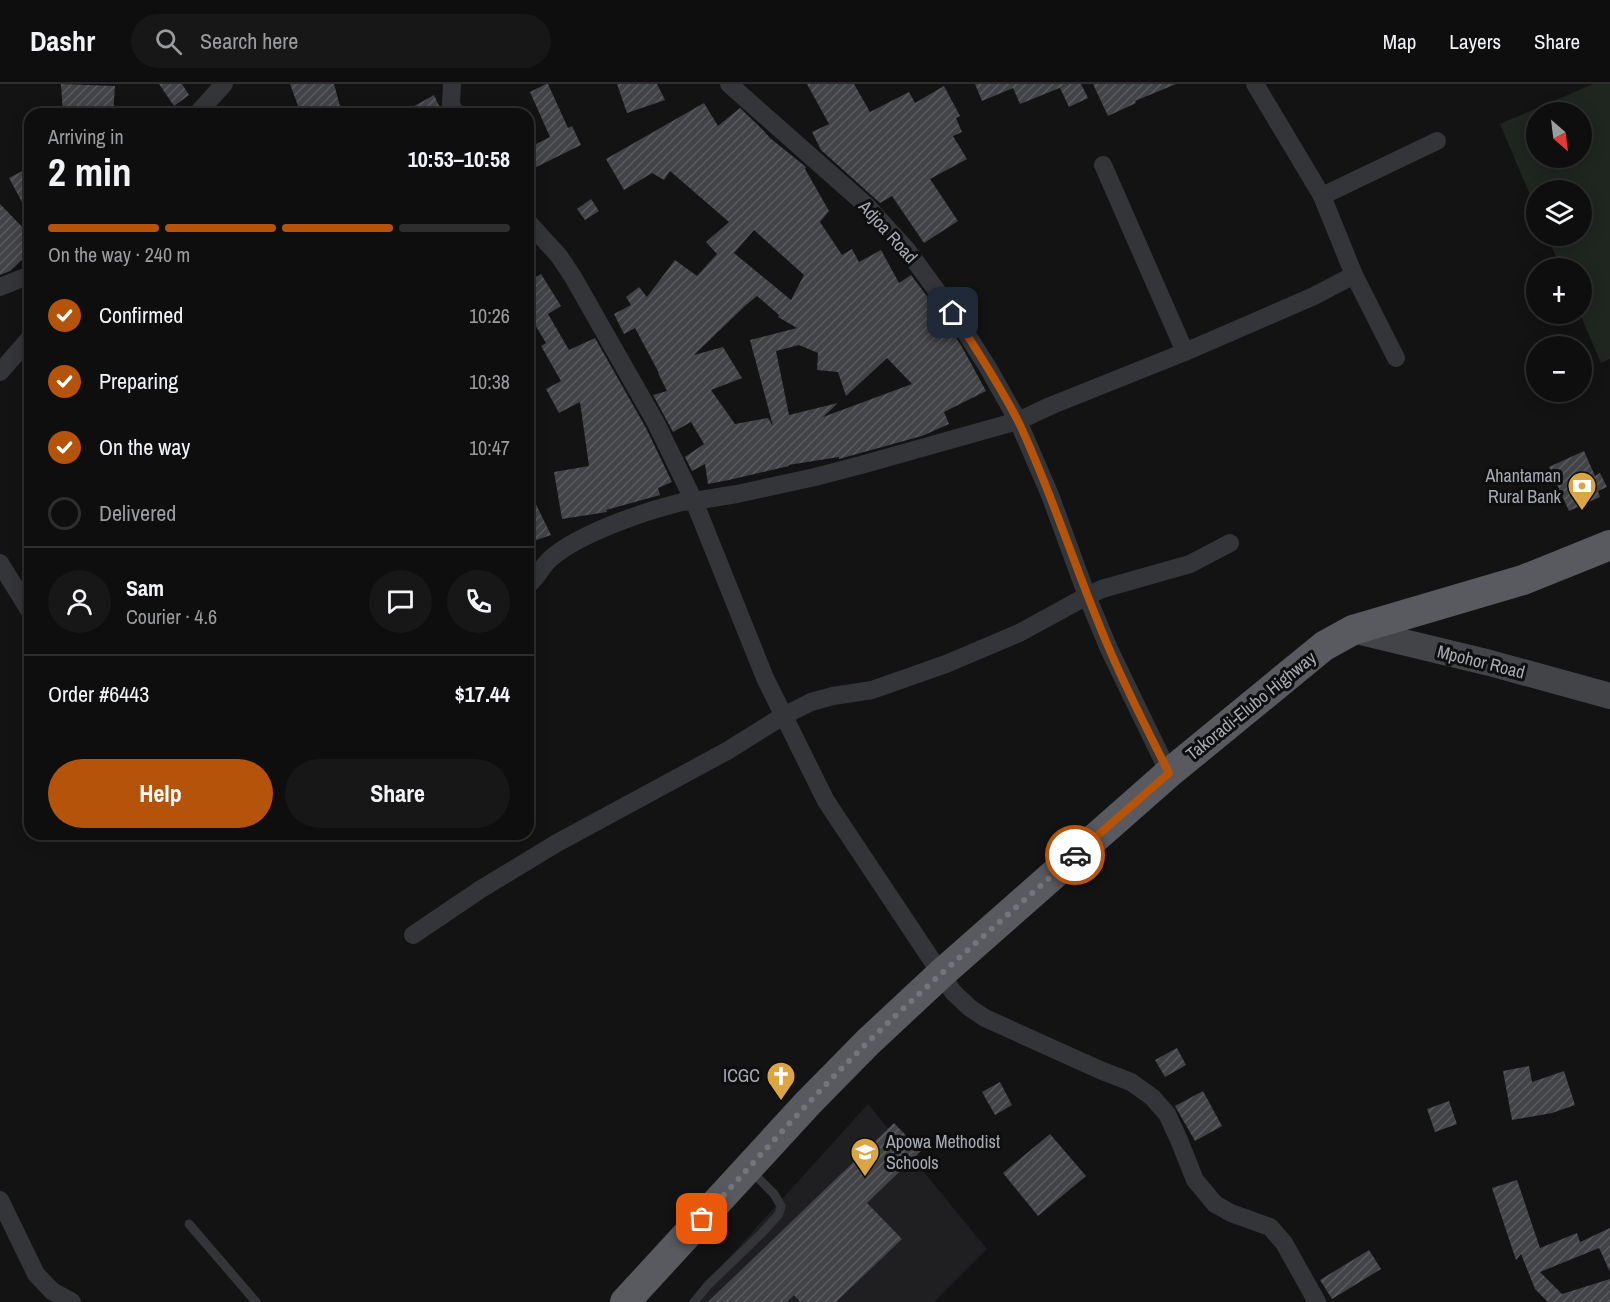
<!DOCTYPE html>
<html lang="en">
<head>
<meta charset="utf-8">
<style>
	:root { --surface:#0e0e0f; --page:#171718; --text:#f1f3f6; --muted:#9b9c9e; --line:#2e2e2f; --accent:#b45309 }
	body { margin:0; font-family:"Archivo Narrow",sans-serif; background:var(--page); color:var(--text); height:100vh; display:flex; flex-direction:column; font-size:22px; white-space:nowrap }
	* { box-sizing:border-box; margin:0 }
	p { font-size:20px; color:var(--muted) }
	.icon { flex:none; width:33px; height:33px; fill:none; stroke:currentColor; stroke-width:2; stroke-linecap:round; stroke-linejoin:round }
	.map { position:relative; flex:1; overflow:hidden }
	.sheet { position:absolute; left:24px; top:24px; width:510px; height:732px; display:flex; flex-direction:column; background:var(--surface); border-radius:18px; box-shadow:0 3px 15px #0003,0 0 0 2px var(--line) }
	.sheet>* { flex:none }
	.needle { width:39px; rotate:152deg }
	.fabs { position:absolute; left:1526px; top:18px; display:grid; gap:12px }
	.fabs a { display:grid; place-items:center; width:66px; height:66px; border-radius:50%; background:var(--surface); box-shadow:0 3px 15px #0003,0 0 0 2px var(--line); font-size:30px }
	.pin { position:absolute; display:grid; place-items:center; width:51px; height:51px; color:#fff; margin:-26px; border-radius:12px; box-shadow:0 3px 9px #0006 }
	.courier { position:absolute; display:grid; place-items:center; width:60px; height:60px; margin:-30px; border:4px solid #b45309; border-radius:50%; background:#fff; color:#222; box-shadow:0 2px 8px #0007 }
	.head em { font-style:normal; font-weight:700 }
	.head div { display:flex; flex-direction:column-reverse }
	.head { display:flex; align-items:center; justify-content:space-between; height:102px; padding:0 24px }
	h1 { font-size:39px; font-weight:700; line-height:45px }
	.bar { display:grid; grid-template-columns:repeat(4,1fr); gap:9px 6px; align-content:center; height:72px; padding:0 24px }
	.bar i { height:8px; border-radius:4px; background:var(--line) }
	.bar .on { background:var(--accent) }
	.bar p { grid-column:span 4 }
	.line { display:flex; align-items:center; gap:15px; padding:0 24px; border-top:2px solid var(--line) }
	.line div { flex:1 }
	.round { display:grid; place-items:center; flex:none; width:63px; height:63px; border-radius:32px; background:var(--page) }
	ol { padding:0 24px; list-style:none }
	li { display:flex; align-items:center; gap:18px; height:66px }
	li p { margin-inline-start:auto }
	li .icon { padding:6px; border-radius:50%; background:var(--accent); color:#fff; stroke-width:4 }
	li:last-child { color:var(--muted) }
	li i { width:33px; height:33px; border:3px solid var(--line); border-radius:50% }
	.button { display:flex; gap:12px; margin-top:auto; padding:12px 24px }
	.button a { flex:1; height:69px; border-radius:36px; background:var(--accent); color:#fff; font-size:24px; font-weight:700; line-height:69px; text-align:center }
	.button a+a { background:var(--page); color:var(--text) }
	header { display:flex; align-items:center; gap:36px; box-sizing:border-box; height:84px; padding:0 30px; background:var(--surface); border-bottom:2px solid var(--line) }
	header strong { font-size:28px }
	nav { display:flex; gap:33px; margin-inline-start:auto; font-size:21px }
	.search { width:420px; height:54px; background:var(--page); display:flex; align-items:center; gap:15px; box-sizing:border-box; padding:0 21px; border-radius:33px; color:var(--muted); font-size:22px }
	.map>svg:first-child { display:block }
</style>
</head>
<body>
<header>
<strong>Dashr</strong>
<div class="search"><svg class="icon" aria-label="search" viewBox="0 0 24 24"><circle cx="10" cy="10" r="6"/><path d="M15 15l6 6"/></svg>Search here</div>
<nav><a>Map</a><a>Layers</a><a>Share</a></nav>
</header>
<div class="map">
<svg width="1610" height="1218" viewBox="0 0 1610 1218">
	<defs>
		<pattern id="building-hatch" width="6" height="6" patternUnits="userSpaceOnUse" patternTransform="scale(1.5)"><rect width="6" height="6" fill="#424347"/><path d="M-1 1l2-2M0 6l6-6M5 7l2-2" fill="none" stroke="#5a5b5f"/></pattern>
	</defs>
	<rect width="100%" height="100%" fill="#131314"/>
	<polygon fill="#1f1f21" points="868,1020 987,1165 934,1218 689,1218"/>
	<path fill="#1f2620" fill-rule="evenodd" d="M1593 0H1610V275L1601 279 1580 230 1581 184H1561L1547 152H1581V106H1536V125L1500 40ZM1536 28H1581V74H1536Z"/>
	<g fill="url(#building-hatch)" fill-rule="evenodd">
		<polygon points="61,0 115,2 113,30 63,30"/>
		<polygon points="159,0 182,0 189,11 174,22"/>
		<polygon points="290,0 334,0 342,30 301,30"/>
		<polygon points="546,0 548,0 568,44 572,42 581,61 528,87 528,64 550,53 530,8"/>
		<polygon points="617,0 657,0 665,16 627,29"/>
		<polygon points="807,0 854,0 870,28 909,8 915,19 944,2 960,32 956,34 962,48 953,52 967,75 930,95 958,137 924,159 892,112 880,119 821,66 812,48 829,40"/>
		<polygon points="975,0 1067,0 1067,1 1020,20 1013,4 982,17"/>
		<polygon points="1069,0 1081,0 1088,14 1069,23 1060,4"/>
		<polygon points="1093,0 1176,0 1135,17 1136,19 1108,32"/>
		<polygon points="434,11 443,30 400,30"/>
		<path d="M704 19 718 42 740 24 762 45 770 54 806 83 805 85 829 127 820 138 842 171 852 165 859 178 881 166 899 199 911 191 944 235 962 263 986 307 944 328 949 340 922 352 846 373 839 375V373L788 381 789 382 729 396 708 400 705 380 692 387 685 373 704 360 691 338 673 348 653 311 667 307 658 289H659L635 244 624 250 614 230 631 221 626 213 639 203 647 213 675 176 697 192 717 170 706 158 729 138 670 87 664 96 652 89 624 106 606 75ZM754 146 804 191 791 216 734 169ZM757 212 779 231 778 233 797 244 750 256 773 342 768 334 735 340 711 306 742 294 723 263 694 271 746 221ZM799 261 818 269 817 286 838 288 846 312 887 274 912 300 823 333 838 319 789 331 776 267Z"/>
		<polygon points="30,83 30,133 9,94"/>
		<polygon points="591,115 599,127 585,136 577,125"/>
		<polygon points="0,120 30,151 30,168 10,187 0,191"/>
		<polygon points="541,190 561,222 548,230 569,266 595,254 646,344 672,398 658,404 660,411 606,426 607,428 562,435 554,388 589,382 580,318 559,329 546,305 561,297 541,262 546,259 528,229 528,198"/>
		<polygon points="1584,367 1595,392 1600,389 1607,403 1598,407 1600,413 1569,427 1549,383"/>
		<polygon points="528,404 551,451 528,459"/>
		<polygon points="1177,964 1186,981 1165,993 1155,976"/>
		<polygon points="1529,982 1532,998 1564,987 1575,1021 1552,1029 1512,1036 1503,987"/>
		<polygon points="1000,998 1012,1021 995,1031 982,1008"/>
		<polygon points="1203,1007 1222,1042 1195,1057 1175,1022"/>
		<polygon points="1449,1017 1457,1040 1435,1048 1427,1025"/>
		<polygon points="894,1039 921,1067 867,1119 902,1155 836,1218 800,1218 794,1211 787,1218 708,1218"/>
		<polygon points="1050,1050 1086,1092 1038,1132 1003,1089"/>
		<polygon points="1517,1096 1540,1164 1577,1149 1580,1158 1610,1144 1610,1188 1599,1164 1540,1188 1562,1210 1610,1195 1610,1218 1548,1218 1535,1205 1521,1170 1516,1176 1492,1104"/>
		<polygon points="1369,1166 1381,1185 1332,1215 1320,1196"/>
	</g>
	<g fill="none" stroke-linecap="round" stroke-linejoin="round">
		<g stroke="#343538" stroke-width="9">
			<polyline points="189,1140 256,1218"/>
			<polyline points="694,1218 708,1201 761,1150 779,1130 781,1122 774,1110 750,1086"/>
		</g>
		<g stroke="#343538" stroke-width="18">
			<polyline points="452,0 451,20 456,30"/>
			<polyline points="729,0 867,122 907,166 953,229 987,282 1018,337 1050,411 1087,512 1109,565 1169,689"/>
			<polyline points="1255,0 1322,112 1354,191 1396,274"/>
			<polyline points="197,30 224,0"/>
			<polyline points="1103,81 1185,268"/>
			<polyline points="1322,112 1437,57"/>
			<polyline points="528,138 559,172 573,193 656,339 694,417 765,594 826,717 953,908 970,924 985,934 1100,986 1131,998 1152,1013 1167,1030 1179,1056 1195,1096 1215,1120 1231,1129 1270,1143 1284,1159 1317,1218"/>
			<polyline points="0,203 30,191"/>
			<polyline points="0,288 30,254"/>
			<polyline points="0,479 29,526"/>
			<path d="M528 501C537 494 541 484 549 476 577 450 645 427 682 418L694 417 737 410 815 393 861 381 1018 337 1050 322 1185 268 1314 212 1354 191"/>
			<polyline points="413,851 481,805 557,759 727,667 783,632 811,618 833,612 872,606 946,580 1019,549 1087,512 1102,505 1190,480 1230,459"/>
			<polyline points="0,1116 36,1190 52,1207 72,1218"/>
		</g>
		<polyline stroke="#424448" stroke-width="26" points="1353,546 1490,579 1610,612"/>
		<polyline stroke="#585a60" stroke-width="30" points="625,1218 808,1019 868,958 942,889 1169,689 1324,562 1353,546 1523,496 1610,461"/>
	</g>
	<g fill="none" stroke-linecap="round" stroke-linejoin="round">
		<path stroke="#73757b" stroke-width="6" stroke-dasharray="0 10.8" d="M702 1135C757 1075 810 1015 868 958 935 893 1006 833 1075 771"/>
		<path stroke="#b45309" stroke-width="8" d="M953 229C976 265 1000 301 1019 339 1053 411 1076 488 1108 562 1126 605 1148 647 1169 689L1075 771"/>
	</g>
	<defs>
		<g id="bank-pin" transform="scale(1.5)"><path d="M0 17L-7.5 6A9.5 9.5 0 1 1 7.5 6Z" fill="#dca543" stroke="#0e0e0f"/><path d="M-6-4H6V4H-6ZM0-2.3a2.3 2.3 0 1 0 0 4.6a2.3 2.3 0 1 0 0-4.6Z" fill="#fff"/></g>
		<g id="church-pin" transform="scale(1.5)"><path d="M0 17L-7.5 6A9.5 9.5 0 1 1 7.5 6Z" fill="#dca543" stroke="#0e0e0f"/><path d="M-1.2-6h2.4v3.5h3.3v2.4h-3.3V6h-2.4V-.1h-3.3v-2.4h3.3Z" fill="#fff"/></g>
		<g id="school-pin" transform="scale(1.5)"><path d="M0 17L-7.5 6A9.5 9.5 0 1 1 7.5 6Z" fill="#dca543" stroke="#0e0e0f"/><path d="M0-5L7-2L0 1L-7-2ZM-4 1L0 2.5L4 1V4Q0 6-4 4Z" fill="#fff"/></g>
	</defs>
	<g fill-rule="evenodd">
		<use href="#bank-pin" x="1582" y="402"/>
		<use href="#church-pin" x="781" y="992"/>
		<use href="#school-pin" x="865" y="1068"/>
	</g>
	<g text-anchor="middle" stroke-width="6" stroke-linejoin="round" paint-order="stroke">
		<g font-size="18" fill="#a6aab3" stroke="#0e0e0f">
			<text transform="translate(888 148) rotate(48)" y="6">Adjoa Road</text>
			<text transform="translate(1481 578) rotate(14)" y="6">Mpohor Road</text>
			<text transform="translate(1251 622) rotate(-39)" y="6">Takoradi-Elubo Highway</text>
		</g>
		<g font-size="18" fill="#a6aab3" stroke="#0e0e0f" text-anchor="end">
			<text x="1561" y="398">Ahantaman<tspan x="1561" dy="21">Rural Bank</tspan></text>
			<text x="760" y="998">ICGC</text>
			<text x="886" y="1064" text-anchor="start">Apowa Methodist<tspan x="886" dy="21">Schools</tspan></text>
		</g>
	</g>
</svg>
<div class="fabs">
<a><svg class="needle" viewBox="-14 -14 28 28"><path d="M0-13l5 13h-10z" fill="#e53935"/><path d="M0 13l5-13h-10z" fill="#9b9c9e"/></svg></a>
<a><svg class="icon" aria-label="layers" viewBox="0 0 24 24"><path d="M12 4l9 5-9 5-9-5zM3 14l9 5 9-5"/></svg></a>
<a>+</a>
<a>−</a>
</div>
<div class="pin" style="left:702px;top:1135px;background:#ea580c"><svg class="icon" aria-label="bag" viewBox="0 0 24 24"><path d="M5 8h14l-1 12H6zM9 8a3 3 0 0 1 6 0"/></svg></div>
<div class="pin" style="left:953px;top:229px;background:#1f2937"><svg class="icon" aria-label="home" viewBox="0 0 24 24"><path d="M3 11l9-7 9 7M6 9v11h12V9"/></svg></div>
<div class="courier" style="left:1075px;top:771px"><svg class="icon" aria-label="car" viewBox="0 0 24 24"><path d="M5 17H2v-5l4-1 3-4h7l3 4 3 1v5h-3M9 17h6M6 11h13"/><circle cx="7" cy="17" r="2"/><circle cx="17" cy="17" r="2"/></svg></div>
<section class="sheet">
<div class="head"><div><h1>2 min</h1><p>Arriving in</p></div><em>10:53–10:58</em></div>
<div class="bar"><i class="on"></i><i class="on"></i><i class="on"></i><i></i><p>On the way · 240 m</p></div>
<ol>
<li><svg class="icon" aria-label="check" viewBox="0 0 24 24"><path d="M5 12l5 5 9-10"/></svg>Confirmed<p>10:26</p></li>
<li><svg class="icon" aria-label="check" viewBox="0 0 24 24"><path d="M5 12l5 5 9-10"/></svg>Preparing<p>10:38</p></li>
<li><svg class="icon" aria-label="check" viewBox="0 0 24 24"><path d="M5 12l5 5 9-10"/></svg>On the way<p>10:47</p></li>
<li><i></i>Delivered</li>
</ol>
<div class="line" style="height:108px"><a class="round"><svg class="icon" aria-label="person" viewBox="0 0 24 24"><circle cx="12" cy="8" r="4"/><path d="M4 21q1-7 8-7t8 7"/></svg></a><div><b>Sam</b><p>Courier · 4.6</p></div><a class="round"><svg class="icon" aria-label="chat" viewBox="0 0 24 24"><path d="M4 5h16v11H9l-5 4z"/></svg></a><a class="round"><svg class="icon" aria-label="phone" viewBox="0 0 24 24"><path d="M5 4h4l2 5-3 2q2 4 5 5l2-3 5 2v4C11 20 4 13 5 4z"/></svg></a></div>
<div class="line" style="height:78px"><div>Order #6443</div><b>$17.44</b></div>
<div class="button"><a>Help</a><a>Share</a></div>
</section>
</div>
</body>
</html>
